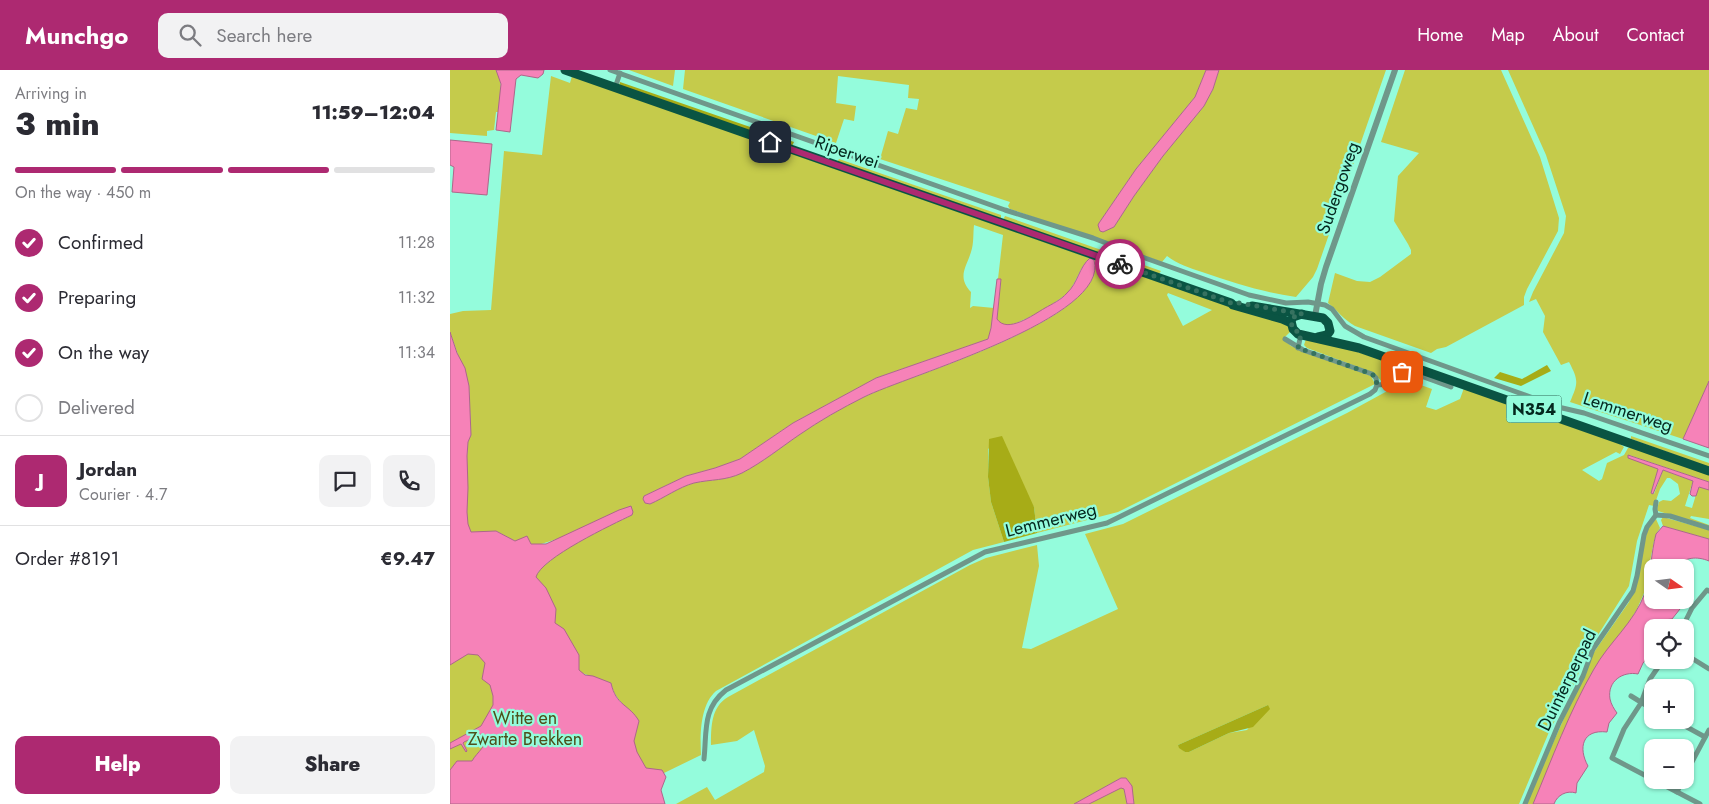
<!DOCTYPE html>
<html lang="en">
<head>
<meta charset="utf-8">
<style>
	:root { --surface:#fff; --page:#f2f2f3; --text:#2b2b33; --muted:#7c7c81; --line:#e1e1e2; --accent:#ad2971 }
	body { margin:0; font-family:Jost,sans-serif; background:var(--page); color:var(--text); height:100vh; display:flex; flex-direction:column; font-size:19px; white-space:nowrap }
	* { box-sizing:border-box; margin:0 }
	p { font-size:16px; color:var(--muted) }
	.icon { flex:none; width:28px; height:28px; fill:none; stroke:currentColor; stroke-width:2; stroke-linecap:round; stroke-linejoin:round }
	.map { position:relative; flex:1; overflow:hidden }
	.sheet { display:flex; flex-direction:column; background:var(--surface); width:450px }
	.sheet>* { flex:none }
	.needle { width:32px; rotate:104deg }
	.buttons { position:absolute; left:1194px; top:489px; display:grid; gap:10px }
	.buttons a { display:grid; place-items:center; width:50px; height:50px; border-radius:10px; background:var(--surface); box-shadow:0 1px 4px #0004; font-size:25px }
	.pin { position:absolute; display:grid; place-items:center; width:42px; height:42px; color:#fff; margin:-21px; border-radius:10px; box-shadow:0 2px 8px #0006 }
	.courier { position:absolute; display:grid; place-items:center; width:50px; height:50px; margin:-25px; border:4px solid #ad2971; border-radius:50%; background:#fff; color:#222; box-shadow:0 1px 6px #0007 }
	.head em { font-style:normal; font-weight:800 }
	.head div { display:flex; flex-direction:column-reverse }
	.head { display:flex; align-items:center; justify-content:space-between; height:85px; padding:0 15px }
	h1 { font-size:32px; font-weight:800; line-height:38px }
	.bar { display:grid; grid-template-columns:repeat(4,1fr); gap:8px 5px; align-content:center; height:60px; padding:0 15px }
	.bar i { height:6px; border-radius:4px; background:var(--line) }
	.bar .current { background:var(--accent) }
	.bar p { grid-column:span 4 }
	.line { display:flex; align-items:center; gap:12px; padding:0 15px; border-top:1px solid var(--line) }
	.line div { flex:1 }
	.round { display:grid; place-items:center; flex:none; width:52px; height:52px; border-radius:10px; background:var(--page) }
	ol { padding:0 15px; list-style:none }
	li { display:flex; align-items:center; gap:15px; height:55px }
	li p { margin-inline-start:auto }
	li .icon { padding:5px; border-radius:50%; background:var(--accent); color:#fff; stroke-width:4 }
	li:last-child { color:var(--muted) }
	li i { width:28px; height:28px; border:2px solid var(--line); border-radius:50% }
	.button { display:flex; gap:10px; margin-top:auto; padding:10px 15px }
	.button a { flex:1; height:58px; border-radius:10px; background:var(--accent); color:#fff; font-size:20px; font-weight:800; line-height:58px; text-align:center }
	.button a+a { background:var(--page); color:var(--text) }
	header { display:flex; align-items:center; gap:30px; box-sizing:border-box; height:70px; padding:0 25px; background:var(--accent); color:#fff }
	header strong { font-size:24px }
	nav { display:flex; gap:28px; margin-inline-start:auto; font-size:18px }
	.search { width:350px; height:45px; background:var(--page); display:flex; align-items:center; gap:12px; box-sizing:border-box; padding:0 18px; border-radius:10px; color:var(--muted); font-size:19px }
	main { display:flex; flex:1; min-height:0 }
	.map>svg:first-child { display:block }
</style>
</head>
<body>
<header>
<strong>Munchgo</strong>
<div class="search"><svg class="icon" aria-label="search" viewBox="0 0 24 24"><circle cx="10" cy="10" r="6"/><path d="M15 15l6 6"/></svg>Search here</div>
<nav><a>Home</a><a>Map</a><a>About</a><a>Contact</a></nav>
</header>
<main>
<section class="sheet">
<div class="head"><div><h1>3 min</h1><p>Arriving in</p></div><em>11:59–12:04</em></div>
<div class="bar"><i class="current"></i><i class="current"></i><i class="current"></i><i></i><p>On the way · 450 m</p></div>
<ol>
<li><svg class="icon" aria-label="check" viewBox="0 0 24 24"><path d="M5 12l5 5 9-10"/></svg>Confirmed<p>11:28</p></li>
<li><svg class="icon" aria-label="check" viewBox="0 0 24 24"><path d="M5 12l5 5 9-10"/></svg>Preparing<p>11:32</p></li>
<li><svg class="icon" aria-label="check" viewBox="0 0 24 24"><path d="M5 12l5 5 9-10"/></svg>On the way<p>11:34</p></li>
<li><i></i>Delivered</li>
</ol>
<div class="line" style="height:90px"><b class="round" style="background:var(--accent);color:#fff">J</b><div><b>Jordan</b><p>Courier · 4.7</p></div><a class="round"><svg class="icon" aria-label="chat" viewBox="0 0 24 24"><path d="M4 5h16v11H9l-5 4z"/></svg></a><a class="round"><svg class="icon" aria-label="phone" viewBox="0 0 24 24"><path d="M5 4h4l2 5-3 2q2 4 5 5l2-3 5 2v4C11 20 4 13 5 4z"/></svg></a></div>
<div class="line" style="height:65px"><div>Order #8191</div><b>€9.47</b></div>
<div class="button"><a>Help</a><a>Share</a></div>
</section>
<div class="map">
<svg width="1259" height="734" viewBox="0 0 1259 734">
	<rect width="100%" height="100%" fill="#94fcdc"/>
	<g fill="#c5cb4b" fill-rule="evenodd">
		<path d="M0 0H46C54 13 50 28 48 42H46L44 60 37 61V66L0 63Z"/>
		<polygon points="179,0 225,0 223,16"/>
		<path d="M235 0H756L745 27 686 99 651 150 648 155 653 162 664 157 684 126 713 86 754 36 763 19 769 0H936L867 199 863 207 846 227C812 222 784 213 752 202 740 198 727 194 717 186L712 192 560 139 558 136 560 132 430 89 438 61 448 64 456 38 467 40 469 29 458 28 459 15 388 6 386 33 406 36 404 51 394 49 386 73 233 19Z"/>
		<path d="M955 0H1051L1090 87 1109 148 1108 161 1077 219 1074 227V235L996 277 987 279 981 283 905 256C894 250 887 240 878 233L885 203 907 211 920 212 930 207 961 184V180L958 174 944 151 948 106 969 83 931 72Z"/>
		<path d="M1058 0H1259V311L1233 369 1120 332C1128 313 1129 311 1119 292L1111 295 1093 262 1095 246 1086 229 1079 232 1083 222 1114 163 1116 146 1096 85Z"/>
		<path d="M101 6 120 13 122 6 640 188C630 196 627 211 619 221 611 231 569 255 557 255 552 255 549 253 547 250V246L551 210 548 209 553 165 524 155C523 163 524 174 521 182 516 198 507 207 521 222L520 238 523 236 544 238 540 263 538 269 426 308 343 353 290 389 265 398 236 406 194 426 193 429 196 433 200 434C214 428 229 417 244 413 262 409 275 411 292 403 313 392 330 378 349 365 369 351 392 338 414 327 456 306 660 249 644 190L838 255 841 261 833 269 841 276 921 306 925 314 668 442 587 463 584 437 538 378V407L541 432 554 472 523 480 266 621C250 635 250 665 251 685L214 703 0 734V270L17 447V386L18 372 21 365 19 316 0 262V244L13 241 41 240 54 81 92 85ZM718 223 762 240 733 256 717 225ZM182 445C157 457 102 482 87 504L21 466 19 457 21 463 46 461 65 471 88 475ZM132 603 161 613C165 631 178 637 189 651L184 667Z"/>
		<polygon points="389,89 551,145 551,149 387,92"/>
		<polygon points="555,146 711,201 708,205 553,150"/>
		<polygon points="856,269 871,270 957,298 940,312 933,313 924,303 857,278 854,275"/>
		<path d="M954 309 982 319 976 337 986 340 1010 329 1014 318 1164 370 1174 377 1170 384 1166 382 1132 400 1149 411 1152 409 1157 393 1174 385 1178 378 1184 377 1259 404V412L1179 385 1208 399 1201 423 1204 424 1213 400 1243 411 1235 436 1242 438 1248 418 1251 417 1259 420V449L1241 446 1240 448 1259 455V457L1208 441 1207 439 1209 432 1213 430 1221 431 1230 424 1228 414 1220 408H1217L1210 419 1204 436 1199 435 1187 471 1179 516 1134 587 1127 608 1099 662 1069 734H684V729L671 708 624 734H226L257 717 265 730 314 702 315 696 304 660 287 671 261 675C261 657 261 637 278 627L520 495 536 488 587 475 589 496 572 578 581 579 668 539 635 464 673 454 897 343 952 313ZM818 635 797 660 779 663 739 682H735L728 675Z"/>
		<polygon points="1181,366 1259,393 1259,397 1181,369"/>
		<polygon points="1213,447 1259,460 1259,469 1213,456 1211,450"/>
		<polygon points="1206,449 1210,458 1206,464 1204,471 1194,523 1187,539 1174,561 1144,599 1106,679 1103,690 1083,734 1076,734 1142,585 1179,532 1198,458"/>
		<polygon points="669,716 674,719 677,734 636,734"/>
	</g>
	<g fill="#a7ac17">
		<polygon points="170,12 344,72 342,76 169,16"/>
		<polygon points="1097,295 1101,301 1071,316 1044,308 1050,302 1072,309"/>
		<polygon points="552,366 584,437 587,463 554,472 541,432 538,407 539,369"/>
		<polygon points="818,635 820,639 803,657 779,663 739,682 735,682 729,678 728,675"/>
	</g>
	<g fill="#f682b8" stroke="#ad678a">
		<polygon points="46,0 94,0 93,4 88,8 71,5 66,9 60,62 46,60 51,14"/>
		<polygon points="756,0 769,0 763,19 754,36 713,86 684,126 664,157 653,162 650,161 648,155 649,153 686,99 745,27"/>
		<polygon points="0,70 42,74 37,125 2,122 4,97 0,95"/>
		<path d="M640 188 644 190C661 248 456 306 414 327 392 338 369 351 349 365 330 378 313 392 292 403 275 411 262 409 244 413 229 417 214 428 200 434L195 433 193 429 194 426 236 406 265 398 290 389 343 353 426 308 538 269 541 258 547 209H551L547 249C557 264 583 245 595 238 602 234 611 230 617 223 628 213 629 197 640 188Z"/>
		<path d="M0 262 7 283 15 298 19 316 21 365 18 372 17 386 18 418 17 442 18 454 21 462 46 461 65 471 77 466 81 474H96L169 440 181 436 183 442 182 445C163 454 91 488 86 507L96 518 106 539 105 553 114 559 129 585V600L135 605 143 606 161 613C166 636 179 634 189 651L184 671 187 682 196 698 212 700 216 707 211 720 215 734H0V700L7 691H22C27 682 38 676 35 665L31 664 14 672 13 673 17 681 16 682 11 674 0 679V673L31 656 43 635V626L40 615 32 609 35 593 28 585 18 584 0 595Z"/>
		<polygon points="1259,311 1259,378 1233,369"/>
		<polygon points="1178,385 1259,412 1259,420 1249,417 1246,426 1242,426 1240,424 1243,411 1213,400 1203,424 1201,423 1208,399 1178,388"/>
		<path d="M1213 456 1259 469V491C1247 486 1234 487 1227 497L1202 498V530H1234V534L1222 549C1217 550 1210 549 1206 550 1192 556 1192 575 1200 585L1193 593 1188 604C1173 601 1157 611 1160 629 1161 634 1164 639 1167 643L1159 653 1157 662C1132 659 1128 678 1138 696L1127 713 1126 723C1117 720 1107 725 1104 734H1083C1102 689 1119 642 1144 599 1159 572 1184 553 1195 523 1201 504 1201 483 1206 464Z"/>
		<polygon points="671,708 676,708 682,716 684,734 677,734 674,719 671,718 639,734 624,734"/>
	</g>
	<g fill="none" stroke-linecap="round" stroke-linejoin="round">
		<g stroke="#6f978a" stroke-width="5">
			<polyline points="160,0 555,140 643,168 695,188 799,225 836,233 858,232 875,235 882,239 895,256 914,267 1061,320 1108,337 1134,343 1259,386"/>
			<polyline points="165,18 170,3"/>
			<polyline points="835,269 853,280 922,304 926,308 927,315"/>
			<polyline points="848,278 851,264"/>
			<polyline points="1206,432 1205,439 1206,445 1220,446 1259,458"/>
			<polyline points="1232,558 1242,538 1257,520 1259,521"/>
			<polyline points="1235,584 1259,599"/>
			<polyline points="1181,626 1202,639"/>
			<polyline points="1224,650 1255,667"/>
			<path d="M254 689C257 661 252 639 276 620L535 482 657 453 920 324 925 320 927 315 940 314 953 302H960L1001 317"/>
			<polyline points="1235,705 1259,660"/>
			<polyline points="1202,709 1162,688 1174,659 1191,633 1200,609 1213,590"/>
			<polyline points="1204,710 1250,734"/>
			<polyline points="1227,722 1233,710"/>
			<polyline points="1075,734 1109,653 1133,606 1143,579 1183,521 1187,506 1194,465 1197,457 1206,445"/>
		</g>
		<polyline stroke="#6f978a" stroke-width="6" points="865,246 871,214 876,197 945,0"/>
		<g stroke="#0a5443" stroke-width="9">
			<polyline points="115,0 781,233 783,235 832,249 841,253"/>
			<polyline points="802,236 873,248 878,253 880,261 877,265 868,267"/>
			<polyline points="852,244 843,247 841,251 843,259 848,264 909,278 1259,401"/>
		</g>
	</g>
	<g fill="none" stroke-linecap="round" stroke-linejoin="round">
		<polyline stroke="#367260" stroke-width="5" stroke-dasharray="0 9" points="670,194 781,233 784,232 852,244 844,247 841,252 843,259 851,264 848,278 919,303 925,306 927,315 938,315 952,302"/>
		<polyline stroke="#ad2971" stroke-width="6" points="320,72 670,194"/>
	</g>
	<g text-anchor="middle" stroke-width="4.5" stroke-linejoin="round" paint-order="stroke">
		<rect fill="#94fcdc" stroke="#2f6757" stroke-width="1" x="1056.5" y="325.5" width="55" height="27" rx="4"/>
		<g font-size="16" font-weight="bold" fill="#04271e">
			<text x="1084" y="345">N354</text>
		</g>
		<g font-size="18" fill="#04271e" stroke="#94fcdc">
			<text transform="translate(397 82) rotate(19)" y="6">Riperwei</text>
			<text transform="translate(888 118) rotate(-71)" y="6">Sudergoweg</text>
			<text transform="translate(1178 342) rotate(18)" y="6">Lemmerweg</text>
			<text transform="translate(601 450) rotate(-14)" y="6">Lemmerweg</text>
			<text transform="translate(1117 610) rotate(-64)" y="6">Duinterperpad</text>
		</g>
		<g font-size="18" fill="#4d501b" stroke="#94fcdc">
			<text x="75" y="654">Witte en<tspan x="75" dy="21">Zwarte Brekken</tspan></text>
		</g>
	</g>
</svg>
<div class="buttons">
<a><svg class="needle" viewBox="-14 -14 28 28"><path d="M0-13l5 13h-10z" fill="#e53935"/><path d="M0 13l5-13h-10z" fill="#7c7c81"/></svg></a>
<a><svg class="icon" aria-label="locate" viewBox="0 0 24 24"><circle cx="12" cy="12" r="6"/><path d="M12 2v4M12 18v4M2 12h4M18 12h4"/></svg></a>
<a>+</a>
<a>−</a>
</div>
<div class="pin" style="left:952px;top:302px;background:#ea580c"><svg class="icon" aria-label="bag" viewBox="0 0 24 24"><path d="M5 8h14l-1 12H6zM9 8a3 3 0 0 1 6 0"/></svg></div>
<div class="pin" style="left:320px;top:72px;background:#1f2937"><svg class="icon" aria-label="home" viewBox="0 0 24 24"><path d="M3 11l9-7 9 7M6 9v11h12V9"/></svg></div>
<div class="courier" style="left:670px;top:194px"><svg class="icon" aria-label="bike" viewBox="0 0 24 24"><circle cx="6" cy="16" r="4"/><circle cx="18" cy="16" r="4"/><path d="M6 16l4-8h5l3 8M10 8l3 8H6M13 5h3"/></svg></div>
</div>
</main>
</body>
</html>
